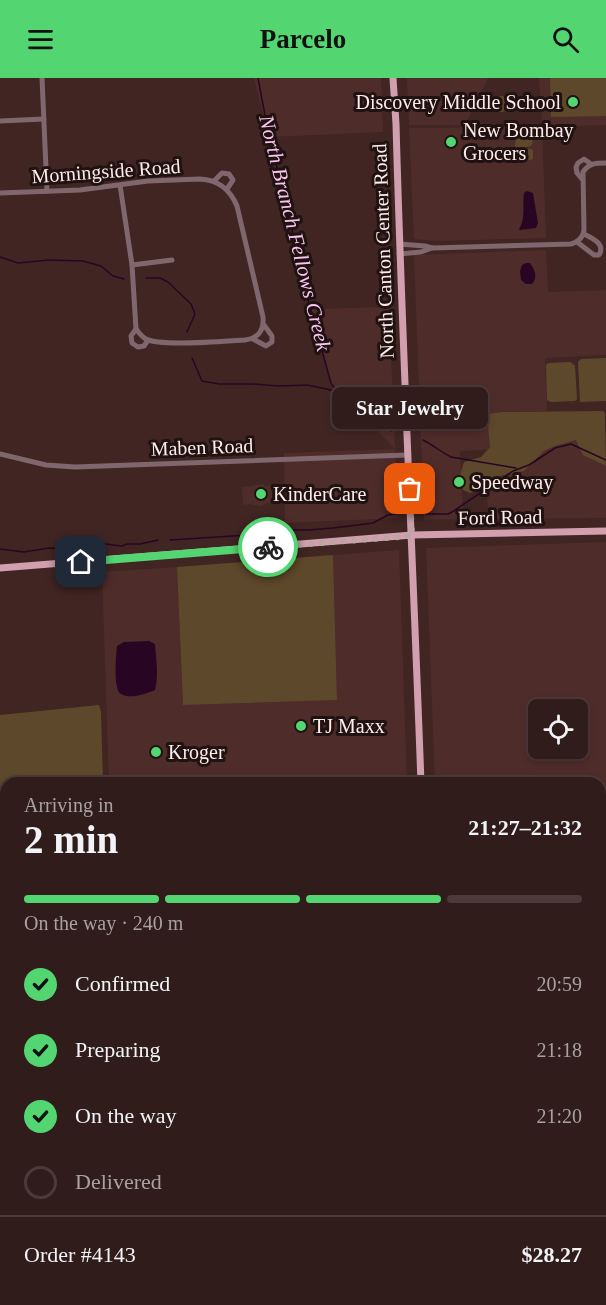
<!DOCTYPE html>
<html lang="en">
<head>
<meta charset="utf-8">
<style>
	:root { --surface:#301c1a; --page:#3c2927; --text:#f1f3f6; --muted:#a8a1a2; --line:#4b3a39; --accent:#53d672 }
	body { margin:0; font-family:Georgia,serif; background:var(--page); color:var(--text); height:100vh; display:flex; flex-direction:column; font-size:22px; white-space:nowrap }
	* { box-sizing:border-box; margin:0 }
	p { font-size:20px; color:var(--muted) }
	.icon { flex:none; width:33px; height:33px; fill:none; stroke:currentColor; stroke-width:2; stroke-linecap:round; stroke-linejoin:round }
	.map { position:relative; flex:1; overflow:hidden }
	.drawer { position:absolute; left:0px; top:699px; width:606px; height:528px; display:flex; flex-direction:column; background:var(--surface); border-radius:18px 18px 0 0; box-shadow:0 3px 9px #0003,0 0 0 2px var(--line) }
	.drawer>* { flex:none }
	.controls { position:absolute; left:528px; top:621px; display:grid; gap:12px }
	.controls a { display:grid; place-items:center; width:60px; height:60px; border-radius:9px; background:var(--surface); box-shadow:0 3px 9px #0003,0 0 0 2px var(--line); font-size:30px }
	.pin { position:absolute; display:grid; place-items:center; width:51px; height:51px; color:#fff; margin:-26px; border-radius:12px; box-shadow:0 3px 9px #0006 }
	.courier { position:absolute; display:grid; place-items:center; width:60px; height:60px; margin:-30px; border:4px solid #53d672; border-radius:50%; background:#fff; color:#222; box-shadow:0 2px 8px #0007 }
	.bubble { position:absolute; height:42px; border-radius:9px; background:var(--surface); box-shadow:0 3px 9px #0003,0 0 0 2px var(--line); font-size:20px; font-weight:700; line-height:42px; text-align:center }
	.head em { font-style:normal; font-weight:700 }
	.head div { display:flex; flex-direction:column-reverse }
	.head { display:flex; align-items:center; justify-content:space-between; height:102px; padding:0 24px }
	h1 { font-size:39px; font-weight:700; line-height:45px }
	.bar { display:grid; grid-template-columns:repeat(4,1fr); gap:9px 6px; align-content:center; height:72px; padding:0 24px }
	.bar i { height:8px; border-radius:4px; background:var(--line) }
	.bar .on { background:var(--accent) }
	.bar p { grid-column:span 4 }
	.line { display:flex; align-items:center; gap:15px; padding:0 24px; border-top:2px solid var(--line) }
	.line div { flex:1 }
	ol { padding:0 24px; list-style:none }
	li { display:flex; align-items:center; gap:18px; height:66px }
	li p { margin-inline-start:auto }
	li .icon { padding:6px; border-radius:50%; background:var(--accent); color:#111; stroke-width:4 }
	li:last-child { color:var(--muted) }
	li i { width:33px; height:33px; border:3px solid var(--line); border-radius:50% }
	header { display:flex; justify-content:space-between; align-items:center; height:78px; padding:0 24px; background:var(--accent); color:#111; font-size:27px; font-weight:700 }
	.map>svg:first-child { display:block }
</style>
</head>
<body>
<header><svg class="icon" aria-label="menu" viewBox="0 0 24 24"><path d="M4 6h16M4 12h16M4 18h16"/></svg>Parcelo<svg class="icon" aria-label="search" viewBox="0 0 24 24"><circle cx="10" cy="10" r="6"/><path d="M15 15l6 6"/></svg></header>
<div class="map">
<svg width="606" height="1227" viewBox="0 0 606 1227">
	<rect width="100%" height="100%" fill="#402523"/>
	<g fill="#4e2c2a" fill-rule="evenodd">
		<polygon points="254,0 381,0 383,54 269,59"/>
		<polygon points="407,0 488,0 465,47 409,47"/>
		<polygon points="539,0 606,0 606,47 542,49 546,160 436,163 414,161 409,50 542,49"/>
		<polygon points="546,172 548,214 606,212 606,277 545,280 547,333 502,334 488,336 490,369 486,372 460,373 463,441 424,442 414,177"/>
		<polygon points="389,229 398,440 285,445 284,375 395,371 331,305 312,231"/>
		<polygon points="576,362 593,382 606,388 606,440 488,441 487,408 499,398 524,393 544,373 555,368"/>
		<polygon points="264,406 264,408 279,407 280,425 268,425 263,427 263,428 258,428 257,427 252,427 252,426 243,427 242,409"/>
		<path d="M606 464V759L600 760V705H435L426 470ZM538 632H578V670H538Z"/>
		<polygon points="399,472 407,705 109,705 102,494 177,489 183,627 337,622 333,477"/>
	</g>
	<g fill="#5e482b">
		<polygon points="550,0 606,0 606,38 551,39"/>
		<circle cx="501" cy="26" r="8"/>
		<polygon points="523,56 532,60 533,64 531,68 518,71 515,68 516,58"/>
		<path d="M529 71H532L533 73V81C526 84 518 83 518 74Z"/>
		<polygon points="606,280 606,323 580,324 578,284 581,281"/>
		<polygon points="570,284 573,286 575,288 577,321 575,323 551,324 547,322 546,287 548,285"/>
		<polygon points="603,333 605,335 606,388 583,377 576,362 555,368 544,373 524,393 499,398 482,412 470,415 463,412 460,397 464,384 481,379 490,369 487,336 502,334"/>
		<polygon points="333,477 337,622 183,627 177,489"/>
		<polygon points="99,627 101,634 103,705 6,705 6,714 0,713 0,637"/>
	</g>
	<g fill="#290524">
		<path d="M527 113 533 115 538 145 536 150 520 152 519 151C526 141 522 127 524 115Z"/>
		<path d="M526 185H530C535 192 538 199 532 206H526L521 202 520 193 522 187Z"/>
		<path d="M149 563 155 566C156 581 159 598 155 612 147 615 130 622 121 616 113 612 116 577 117 568L124 564Z"/>
		<polygon points="0,1025 6,1028 6,1049 0,1049"/>
	</g>
	<g fill="none" stroke-linecap="round" stroke-linejoin="round">
		<g stroke="#290524" stroke-width="1.5">
			<path d="M258 0 271 69 279 96 308 222 331 305C337 316 347 320 357 327 368 335 381 344 391 353"/>
			<polyline points="0,179 18,185 49,182 83,183 101,188 113,198 124,201"/>
			<polyline points="146,200 160,200 168,204 191,226 195,236 187,254"/>
			<polyline points="192,280 202,303 219,306 254,306 278,308 307,307 336,313"/>
			<path d="M423 362C433 367 441 374 451 379L516 390"/>
			<polyline points="426,436 448,436 452,434 513,393 529,387 555,370 571,366 606,382"/>
			<polyline points="170,462 263,456 284,452 308,452 333,450 373,445 388,437 396,436"/>
			<polyline points="0,471 24,474 49,470 89,472 105,466 122,468 127,466 140,466 158,462"/>
			<polyline points="600,770 606,770"/>
			<polyline points="0,1198 5,1206"/>
		</g>
		<g stroke="#80676e" stroke-width="5">
			<polyline points="42,0 47,113"/>
			<polyline points="0,43 44,41"/>
			<polyline points="582,101 577,95 576,89 578,85 584,81 591,86"/>
			<polyline points="214,103 222,95 229,96 233,102 227,111"/>
			<path d="M0 115 80 112 148 103 200 101C218 102 230 111 237 128L263 239C264 252 259 260 245 262 225 263 161 269 146 261 142 259 139 255 136 251L132 187 120 107"/>
			<path d="M577 164 594 177H599C606 166 592 160 584 156"/>
			<polyline points="399,166 425,168 432,170 421,174 399,176"/>
			<path d="M432 170 571 166C578 164 583 160 584 152L583 94C589 85 596 85 606 85"/>
			<polyline points="132,187 172,182"/>
			<polyline points="136,251 131,258 132,265 138,269 144,268 148,262"/>
			<polyline points="253,261 266,268 272,264 272,258 264,247"/>
			<polyline points="0,376 46,387 75,389 407,377"/>
			<polyline points="0,799 6,799"/>
			<polyline points="600,855 606,851"/>
			<polyline points="605,896 604,891 606,889"/>
			<polyline points="0,928 6,936"/>
			<polyline points="600,966 606,966"/>
			<polyline points="0,1084 6,1084"/>
			<polyline points="600,1089 606,1089"/>
			<polyline points="0,1110 6,1110"/>
			<polyline points="145,1221 179,1227"/>
			<polyline points="495,1221 495,1227"/>
			<polyline points="575,1221 575,1227"/>
			<polyline points="28,1227 35,1221"/>
			<polyline points="235,1227 239,1221"/>
		</g>
		<g stroke="#d19fae" stroke-width="7">
			<path d="M393 0 396 46C402 266 413 485 421 705"/>
			<polyline points="0,490 412,457 606,453"/>
			<polyline points="441,1221 441,1227"/>
		</g>
	</g>
	<g fill="none" stroke-linecap="round" stroke-linejoin="round">
		<polyline stroke="#bca6a4" stroke-width="6" stroke-dasharray="0 10.8" points="268,469 412,458 410,411"/>
		<polyline stroke="#53d672" stroke-width="8" points="81,484 268,469"/>
	</g>
	<g fill="#53d672" stroke="#1f1211" stroke-width="2">
		<circle cx="573" cy="24" r="6"/>
		<circle cx="451" cy="64" r="6"/>
		<circle cx="459" cy="404" r="6"/>
		<circle cx="261" cy="416" r="6"/>
		<circle cx="301" cy="648" r="6"/>
		<circle cx="156" cy="674" r="6"/>
	</g>
	<g text-anchor="middle" stroke-width="6" stroke-linejoin="round" paint-order="stroke">
		<g font-size="20" fill="#ffecea" stroke="#1f1211" text-anchor="start">
			<text x="561" y="31" text-anchor="end">Discovery Middle School</text>
			<text x="463" y="59">New Bombay<tspan x="463" dy="23">Grocers</tspan></text>
			<text x="471" y="411">Speedway</text>
			<text x="273" y="423">KinderCare</text>
			<text x="313" y="655">TJ Maxx</text>
			<text x="168" y="681">Kroger</text>
		</g>
		<g font-size="20" fill="#ffecea" stroke="#1f1211">
			<text transform="translate(106 93) rotate(-4)" y="7">Morningside Road</text>
			<text transform="translate(383 173) rotate(-92)" y="7">North Canton Center Road</text>
			<text transform="translate(202 369) rotate(-2)" y="7">Maben Road</text>
			<text transform="translate(500 439) rotate(-1)" y="7">Ford Road</text>
		</g>
		<g font-size="21" font-style="italic" fill="#fbc4ef" stroke="#1f1211">
			<text transform="translate(295 155) rotate(76)" y="7">North Branch Fellows Creek</text>
		</g>
	</g>
</svg>
<div class="controls">
<a><svg class="icon" aria-label="locate" viewBox="0 0 24 24"><circle cx="12" cy="12" r="6"/><path d="M12 2v4M12 18v4M2 12h4M18 12h4"/></svg></a>
</div>
<div class="pin" style="left:410px;top:411px;background:#ea580c"><svg class="icon" aria-label="bag" viewBox="0 0 24 24"><path d="M5 8h14l-1 12H6zM9 8a3 3 0 0 1 6 0"/></svg></div>
<div class="pin" style="left:81px;top:484px;background:#1f2937"><svg class="icon" aria-label="home" viewBox="0 0 24 24"><path d="M3 11l9-7 9 7M6 9v11h12V9"/></svg></div>
<div class="courier" style="left:268px;top:469px"><svg class="icon" aria-label="bike" viewBox="0 0 24 24"><circle cx="6" cy="16" r="4"/><circle cx="18" cy="16" r="4"/><path d="M6 16l4-8h5l3 8M10 8l3 8H6M13 5h3"/></svg></div>
<div class="bubble" style="left:332px;top:309px;width:156px">Star Jewelry</div>
<section class="drawer">
<div class="head"><div><h1>2 min</h1><p>Arriving in</p></div><em>21:27–21:32</em></div>
<div class="bar"><i class="on"></i><i class="on"></i><i class="on"></i><i></i><p>On the way · 240 m</p></div>
<ol>
<li><svg class="icon" aria-label="check" viewBox="0 0 24 24"><path d="M5 12l5 5 9-10"/></svg>Confirmed<p>20:59</p></li>
<li><svg class="icon" aria-label="check" viewBox="0 0 24 24"><path d="M5 12l5 5 9-10"/></svg>Preparing<p>21:18</p></li>
<li><svg class="icon" aria-label="check" viewBox="0 0 24 24"><path d="M5 12l5 5 9-10"/></svg>On the way<p>21:20</p></li>
<li><i></i>Delivered</li>
</ol>
<div class="line" style="height:78px"><div>Order #4143</div><b>$28.27</b></div>
</section>
</div>
</body>
</html>
